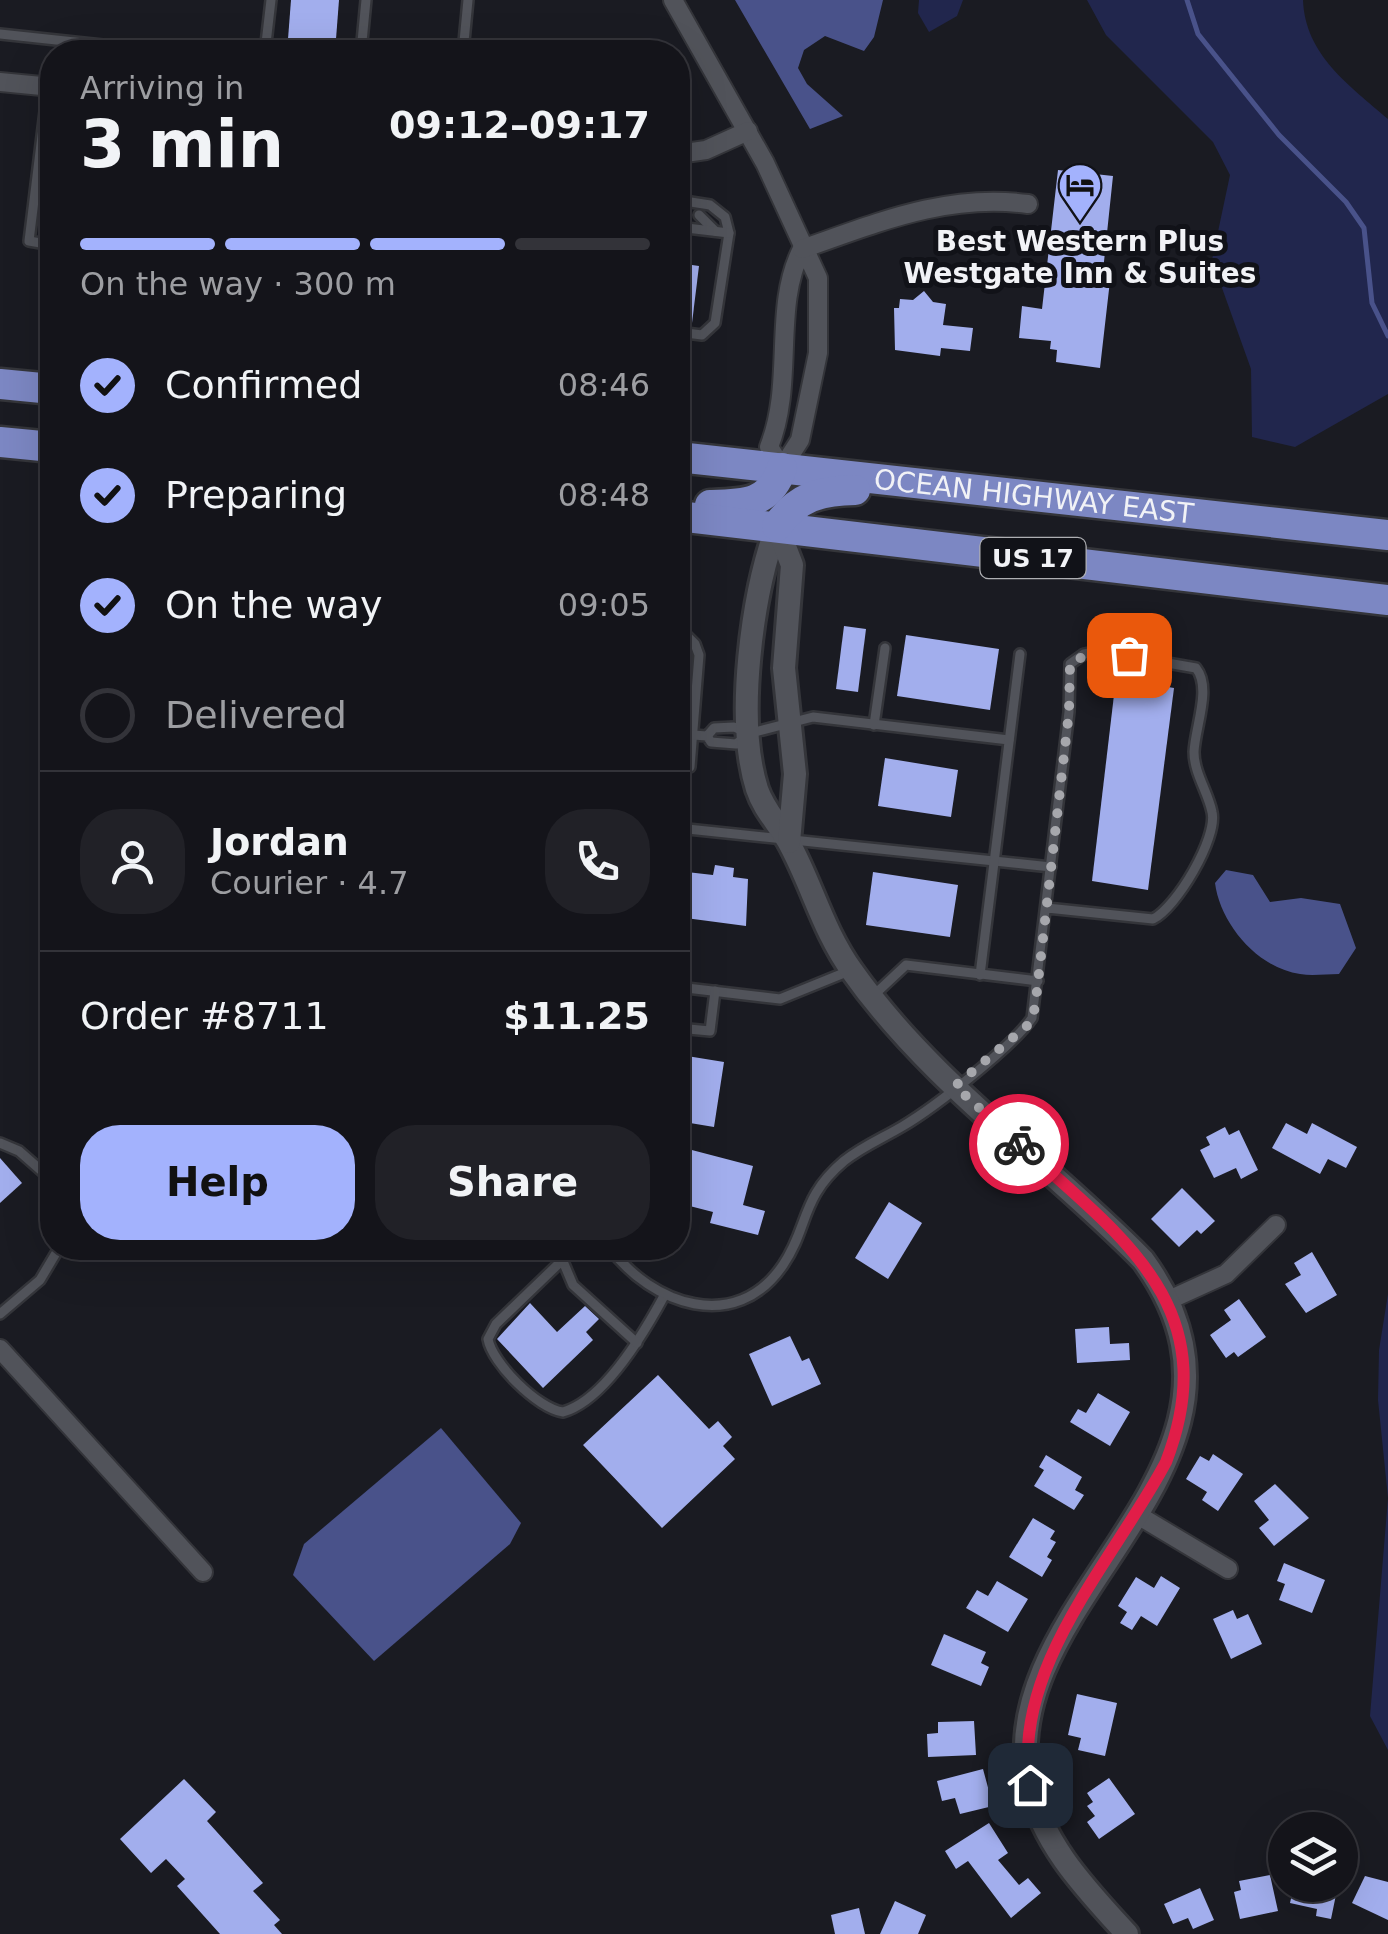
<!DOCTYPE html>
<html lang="en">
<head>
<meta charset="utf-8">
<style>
	:root { --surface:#14141a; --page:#212127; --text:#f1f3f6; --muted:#9d9ea2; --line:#333339; --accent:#a3b2fd }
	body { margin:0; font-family:"DejaVu Sans",sans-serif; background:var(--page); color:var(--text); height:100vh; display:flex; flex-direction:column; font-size:38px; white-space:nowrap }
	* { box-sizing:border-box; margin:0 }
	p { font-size:32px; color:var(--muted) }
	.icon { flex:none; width:55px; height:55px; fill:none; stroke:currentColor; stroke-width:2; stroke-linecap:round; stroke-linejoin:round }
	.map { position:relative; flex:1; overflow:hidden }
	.details { position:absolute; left:40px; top:40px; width:650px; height:1220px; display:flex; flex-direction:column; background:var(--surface); border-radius:40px; box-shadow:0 10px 40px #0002,0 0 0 2px var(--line) }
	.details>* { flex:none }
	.buttons { position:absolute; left:1268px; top:1812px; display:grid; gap:20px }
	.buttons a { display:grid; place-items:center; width:90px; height:90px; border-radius:50%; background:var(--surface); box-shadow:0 10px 40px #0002,0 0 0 2px var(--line); font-size:50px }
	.pin { position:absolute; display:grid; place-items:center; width:85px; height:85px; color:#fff; margin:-42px; border-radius:20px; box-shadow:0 5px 15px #0006 }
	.courier { position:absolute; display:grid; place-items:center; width:100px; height:100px; margin:-50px; border:8px solid #e11d48; border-radius:50%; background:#fff; color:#222; box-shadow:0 2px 12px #0007 }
	.headline em { font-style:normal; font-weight:700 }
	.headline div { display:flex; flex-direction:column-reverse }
	.headline { display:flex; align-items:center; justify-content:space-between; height:170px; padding:0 40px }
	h1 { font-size:65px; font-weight:700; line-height:75px }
	.bar { display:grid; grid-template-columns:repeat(4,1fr); gap:15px 10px; align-content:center; height:120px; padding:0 40px }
	.bar i { height:12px; border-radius:8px; background:var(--line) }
	.bar .active { background:var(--accent) }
	.bar p { grid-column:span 4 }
	.line { display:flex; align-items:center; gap:25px; padding:0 40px; border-top:2px solid var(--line) }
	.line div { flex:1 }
	.round { display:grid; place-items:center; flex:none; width:105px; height:105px; border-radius:40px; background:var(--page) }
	ol { padding:0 40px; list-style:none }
	li { display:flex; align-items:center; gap:30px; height:110px }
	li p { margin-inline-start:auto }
	li .icon { padding:10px; border-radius:50%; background:var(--accent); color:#111; stroke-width:4 }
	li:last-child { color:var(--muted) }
	li i { width:55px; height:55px; border:5px solid var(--line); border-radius:50% }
	.primary-button { display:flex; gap:20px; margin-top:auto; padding:20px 40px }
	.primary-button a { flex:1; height:115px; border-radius:40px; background:var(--accent); color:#111; font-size:40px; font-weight:700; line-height:115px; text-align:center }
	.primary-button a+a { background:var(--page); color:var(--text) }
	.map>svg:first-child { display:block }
</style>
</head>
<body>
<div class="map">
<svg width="1388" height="1934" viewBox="0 0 1388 1934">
	<rect width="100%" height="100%" fill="#1a1b22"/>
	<g fill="#21264d">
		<polygon points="919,0 963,0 957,16 929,32 918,13"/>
		<path d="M1087 0H1303C1305 55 1350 86 1388 119V394L1295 447 1252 437 1251 369 1212 260 1230 175 1213 142 1106 35Z"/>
		<polygon points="1388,1294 1388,1750 1370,1716 1388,1498 1378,1400 1379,1350"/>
	</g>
	<g fill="#49528a">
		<polygon points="735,0 883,0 874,37 864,51 825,36 804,50 798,68 807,84 843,116 810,129"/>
		<path d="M1226 870 1253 875 1270 902 1301 898 1340 904 1356 948 1339 974C1326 974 1312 976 1300 974 1257 968 1220 923 1215 883Z"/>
		<polygon points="441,1428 521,1523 510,1544 374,1661 293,1575 304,1544"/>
	</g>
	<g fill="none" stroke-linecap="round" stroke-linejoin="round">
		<polyline stroke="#49528a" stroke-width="5" points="1187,0 1198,34 1279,135 1346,202 1364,228 1372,303 1388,336"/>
	</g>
	<g fill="#a2aeed">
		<polygon points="291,0 339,0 335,52 287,52"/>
		<polygon points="1058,170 1113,176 1103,271 1111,272 1100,368 1056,362 1057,350 1050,349 1051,341 1019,338 1022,306 1042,309"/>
		<polygon points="678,263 699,266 692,323 678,322"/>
		<polygon points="924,291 933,302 946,304 943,325 973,328 970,351 941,348 940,356 895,350 894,308 899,308 900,299 913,300"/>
		<polygon points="844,626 866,629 858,692 836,689"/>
		<polygon points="906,635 999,649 990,710 897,696"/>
		<polygon points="1116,678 1174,688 1148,890 1092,881"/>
		<polygon points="885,758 958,770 951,817 878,806"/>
		<polygon points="715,865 734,868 733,877 748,879 746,926 678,917 678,871 713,875"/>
		<polygon points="873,872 958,885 950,937 866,925"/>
		<polygon points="687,1056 724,1062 714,1127 678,1121 678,1069 685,1070"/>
		<polygon points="1286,1123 1307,1134 1312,1123 1357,1147 1346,1168 1328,1159 1320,1174 1272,1148"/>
		<polygon points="1225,1127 1229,1135 1239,1130 1258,1170 1241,1179 1236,1168 1214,1178 1200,1150 1210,1145 1206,1137"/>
		<polygon points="688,1149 753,1166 743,1205 765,1211 758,1235 710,1223 713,1212 678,1203"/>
		<polygon points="0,1158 22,1183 0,1203"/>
		<polygon points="1182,1188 1215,1221 1201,1234 1197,1230 1179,1247 1151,1219"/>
		<polygon points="889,1202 922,1223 888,1279 855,1258"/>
		<polygon points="1312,1252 1337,1295 1306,1313 1285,1284 1301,1275 1294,1263"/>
		<polygon points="1239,1299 1266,1337 1238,1357 1234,1352 1226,1358 1210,1335 1231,1320 1224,1310"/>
		<polygon points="530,1303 557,1332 585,1306 599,1319 586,1332 593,1340 543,1388 497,1339"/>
		<polygon points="1109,1327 1110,1344 1129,1343 1130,1360 1077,1363 1075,1329"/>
		<polygon points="790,1336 802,1361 809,1358 821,1384 772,1406 749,1354"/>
		<polygon points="658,1375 709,1429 718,1421 732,1437 723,1446 735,1459 662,1528 583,1445"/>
		<polygon points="1098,1393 1130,1412 1110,1446 1070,1422 1078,1409 1086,1413"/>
		<polygon points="1213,1454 1243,1474 1218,1511 1202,1500 1207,1492 1186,1479 1200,1456 1209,1461"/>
		<polygon points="1046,1455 1082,1477 1075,1490 1084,1495 1074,1510 1034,1486 1044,1470 1039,1467"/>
		<polygon points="1275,1484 1309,1518 1274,1546 1259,1528 1269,1520 1254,1501"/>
		<polygon points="1033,1518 1055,1531 1050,1539 1056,1542 1047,1557 1052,1560 1042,1577 1009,1557"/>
		<polygon points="1284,1563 1325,1580 1312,1613 1279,1600 1285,1584 1277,1581"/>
		<polygon points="1161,1576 1180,1588 1157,1626 1141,1616 1132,1630 1120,1623 1127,1612 1118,1606 1136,1577 1154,1588"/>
		<polygon points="997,1581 1028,1599 1008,1632 966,1608 977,1590 988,1596"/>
		<polygon points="1233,1610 1237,1619 1248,1614 1262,1644 1231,1659 1213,1619"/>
		<polygon points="944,1634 986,1652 981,1663 989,1667 981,1686 931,1665"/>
		<polygon points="1077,1694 1117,1703 1105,1756 1078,1750 1081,1738 1068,1735"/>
		<polygon points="974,1721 976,1755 928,1757 927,1734 938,1733 938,1722"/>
		<polygon points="983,1769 993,1806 960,1814 955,1798 942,1801 937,1781"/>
		<polygon points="1109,1778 1135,1814 1099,1839 1087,1822 1095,1816 1087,1806 1093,1802 1087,1793"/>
		<polygon points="184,1779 216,1812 207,1821 263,1883 253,1891 280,1920 274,1925 282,1934 220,1934 177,1886 185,1879 166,1859 151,1873 120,1839"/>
		<polygon points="989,1823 1008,1853 998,1860 1019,1885 1028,1878 1041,1893 1011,1918 968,1861 956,1869 945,1851"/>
		<polygon points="1270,1875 1278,1911 1240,1919 1234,1892 1241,1890 1239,1881"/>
		<polygon points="1365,1876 1388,1882 1388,1920 1352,1903"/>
		<polygon points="1294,1885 1338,1885 1331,1919 1316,1916 1317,1909 1290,1903"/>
		<polygon points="1200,1888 1214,1920 1193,1929 1188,1918 1173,1924 1164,1904"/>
		<polygon points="895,1901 926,1915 918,1934 880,1934"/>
		<polygon points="859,1908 865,1934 835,1934 831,1915"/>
	</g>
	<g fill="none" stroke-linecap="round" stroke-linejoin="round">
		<g stroke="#34353a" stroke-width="14">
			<g id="service">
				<polyline points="0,34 168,52"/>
				<polyline points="265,52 271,0"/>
				<polyline points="361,52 366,0"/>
				<polyline points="463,52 468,0"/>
				<polyline points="48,87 29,241 52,245"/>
				<polyline points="678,200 710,205 725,217 729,233 715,323 702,335 678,332"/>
				<polyline points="699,215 715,231"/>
				<polyline points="678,227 729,233"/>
				<polyline points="678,627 695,644 699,655 690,767 678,766"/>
				<polyline points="874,725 885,648"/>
				<polyline points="751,733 813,717 1009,740"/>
				<polyline points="693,735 707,736 711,742 736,744 750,734 734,727 714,728 707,736"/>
				<polyline points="678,828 1051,867"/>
				<polyline points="980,975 1020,654"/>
				<polyline points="678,987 780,999 849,971"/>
				<polyline points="874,995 906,965 1038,981"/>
				<polyline points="678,1028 710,1031 715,991"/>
				<polyline points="0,1143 19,1151 52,1180"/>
				<path d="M575 1248 496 1324 488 1339C492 1363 538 1409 563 1412 605 1400 644 1333 664 1296"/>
				<path d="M610 1248C651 1304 736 1335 783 1265 809 1227 800 1198 844 1161 863 1146 883 1138 903 1126 935 1107 1012 1047 1032 1018L1069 712 1070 664 1084 654 1099 651 1196 668C1212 688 1195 727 1194 752 1194 773 1208 792 1212 812 1218 838 1176 908 1153 919L1047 908"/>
				<polyline points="562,1259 573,1285 637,1343"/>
				<polyline points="0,1314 40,1280 59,1248"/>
			</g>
		</g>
		<g stroke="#34353a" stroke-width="22">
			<g id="minor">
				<path d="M673 0 765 163 818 278V353L800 440 782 468 769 447C795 382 772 307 802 249"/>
				<polyline points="0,82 52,87"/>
				<polyline points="678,154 706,150 748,131"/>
				<path d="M802 249C877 223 947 193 1028 204"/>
				<polyline points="1169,1300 1226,1274 1276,1225"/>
				<polyline points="0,1349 203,1572"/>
				<polyline points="1136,1514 1228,1569"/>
			</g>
		</g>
		<g stroke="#34353a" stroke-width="28">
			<g id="tertiary">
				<path d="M777 526C752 594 735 719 757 789 764 810 778 823 788 841 812 884 822 929 852 971 931 1083 1048 1163 1143 1260 1293 1465 991 1598 1029 1783 1042 1844 1086 1889 1127 1934"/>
				<polyline points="777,526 792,565 784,668 795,774 789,842"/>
			</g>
		</g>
		<g stroke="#34353a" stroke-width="35">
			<g id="trunk">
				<polyline points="0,384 52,389"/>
				<polyline points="0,442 52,447"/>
				<path id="s1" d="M678 457 1388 535"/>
				<path d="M710 505C745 504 770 504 782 468"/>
				<polyline points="678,516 1388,600"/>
				<path d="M777 526C798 496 820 491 855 490"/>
			</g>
		</g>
		<use href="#service" stroke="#51535a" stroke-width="9"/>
		<use href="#minor" stroke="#51535a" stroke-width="18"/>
		<use href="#tertiary" stroke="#51535a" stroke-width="22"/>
		<use href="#trunk" stroke="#7c87c3" stroke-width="30"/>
	</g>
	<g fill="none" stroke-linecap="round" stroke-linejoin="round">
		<polyline stroke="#a6a7ac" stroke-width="10" stroke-dasharray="0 18" points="1019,1144 955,1086 1028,1025 1035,1008 1069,712 1070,664 1091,652 1129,655"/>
		<path stroke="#e11d48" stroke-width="12" d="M1019 1144C1122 1237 1226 1307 1166 1462 1114 1560 1011 1668 1030 1785"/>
	</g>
	<defs>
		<g id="hotel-pin" transform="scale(2.25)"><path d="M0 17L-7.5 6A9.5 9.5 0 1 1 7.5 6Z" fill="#a3b2fd" stroke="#111218"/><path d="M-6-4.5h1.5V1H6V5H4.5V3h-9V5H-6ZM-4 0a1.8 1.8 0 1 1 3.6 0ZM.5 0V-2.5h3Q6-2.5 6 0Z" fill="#111"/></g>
	</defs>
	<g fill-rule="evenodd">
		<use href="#hotel-pin" x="1080" y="185"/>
	</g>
	<g text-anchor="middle" stroke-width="10" stroke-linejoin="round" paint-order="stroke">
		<rect fill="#111218" stroke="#aeafb3" stroke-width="2.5" x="980.5" y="538" width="105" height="40" rx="8"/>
		<g font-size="25" font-weight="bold" fill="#f1f2f6">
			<text x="1033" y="567">US 17</text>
		</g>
		<g font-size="28" font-weight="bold" fill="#f1f2f6" stroke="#111218">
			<text x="1080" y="251">Best Western Plus<tspan x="1080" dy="32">Westgate Inn &amp; Suites</tspan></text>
		</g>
		<g font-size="28" fill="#f1f2f6" stroke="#111218">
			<text dy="10" stroke="none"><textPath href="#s1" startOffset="358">OCEAN HIGHWAY EAST</textPath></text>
		</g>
	</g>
</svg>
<div class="buttons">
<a><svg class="icon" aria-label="layers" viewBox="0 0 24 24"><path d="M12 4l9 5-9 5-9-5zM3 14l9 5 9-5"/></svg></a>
</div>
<div class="pin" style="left:1129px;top:655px;background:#ea580c"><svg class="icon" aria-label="bag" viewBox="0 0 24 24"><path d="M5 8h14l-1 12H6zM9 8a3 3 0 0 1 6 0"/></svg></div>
<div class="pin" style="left:1030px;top:1785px;background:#1f2937"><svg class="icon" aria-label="home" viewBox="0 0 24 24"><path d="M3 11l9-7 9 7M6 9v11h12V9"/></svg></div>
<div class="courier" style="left:1019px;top:1144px"><svg class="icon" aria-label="bike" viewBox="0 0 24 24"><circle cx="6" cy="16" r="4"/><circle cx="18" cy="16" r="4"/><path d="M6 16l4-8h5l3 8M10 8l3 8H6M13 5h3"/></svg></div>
<section class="details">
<div class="headline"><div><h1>3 min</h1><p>Arriving in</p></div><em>09:12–09:17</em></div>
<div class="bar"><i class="active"></i><i class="active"></i><i class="active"></i><i></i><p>On the way · 300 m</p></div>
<ol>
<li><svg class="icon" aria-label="check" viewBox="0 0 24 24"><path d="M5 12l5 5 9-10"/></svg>Confirmed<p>08:46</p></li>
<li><svg class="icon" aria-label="check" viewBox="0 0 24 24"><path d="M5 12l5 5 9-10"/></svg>Preparing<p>08:48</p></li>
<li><svg class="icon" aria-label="check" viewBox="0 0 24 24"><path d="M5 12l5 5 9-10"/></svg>On the way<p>09:05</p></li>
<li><i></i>Delivered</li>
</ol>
<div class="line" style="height:180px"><a class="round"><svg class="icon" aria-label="person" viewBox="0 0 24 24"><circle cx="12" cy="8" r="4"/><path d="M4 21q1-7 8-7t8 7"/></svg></a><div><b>Jordan</b><p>Courier · 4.7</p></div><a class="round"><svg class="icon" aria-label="phone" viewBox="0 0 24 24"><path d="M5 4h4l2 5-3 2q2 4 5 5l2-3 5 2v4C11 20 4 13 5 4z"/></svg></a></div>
<div class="line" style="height:130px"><div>Order #8711</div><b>$11.25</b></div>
<div class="primary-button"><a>Help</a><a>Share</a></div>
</section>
</div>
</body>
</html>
